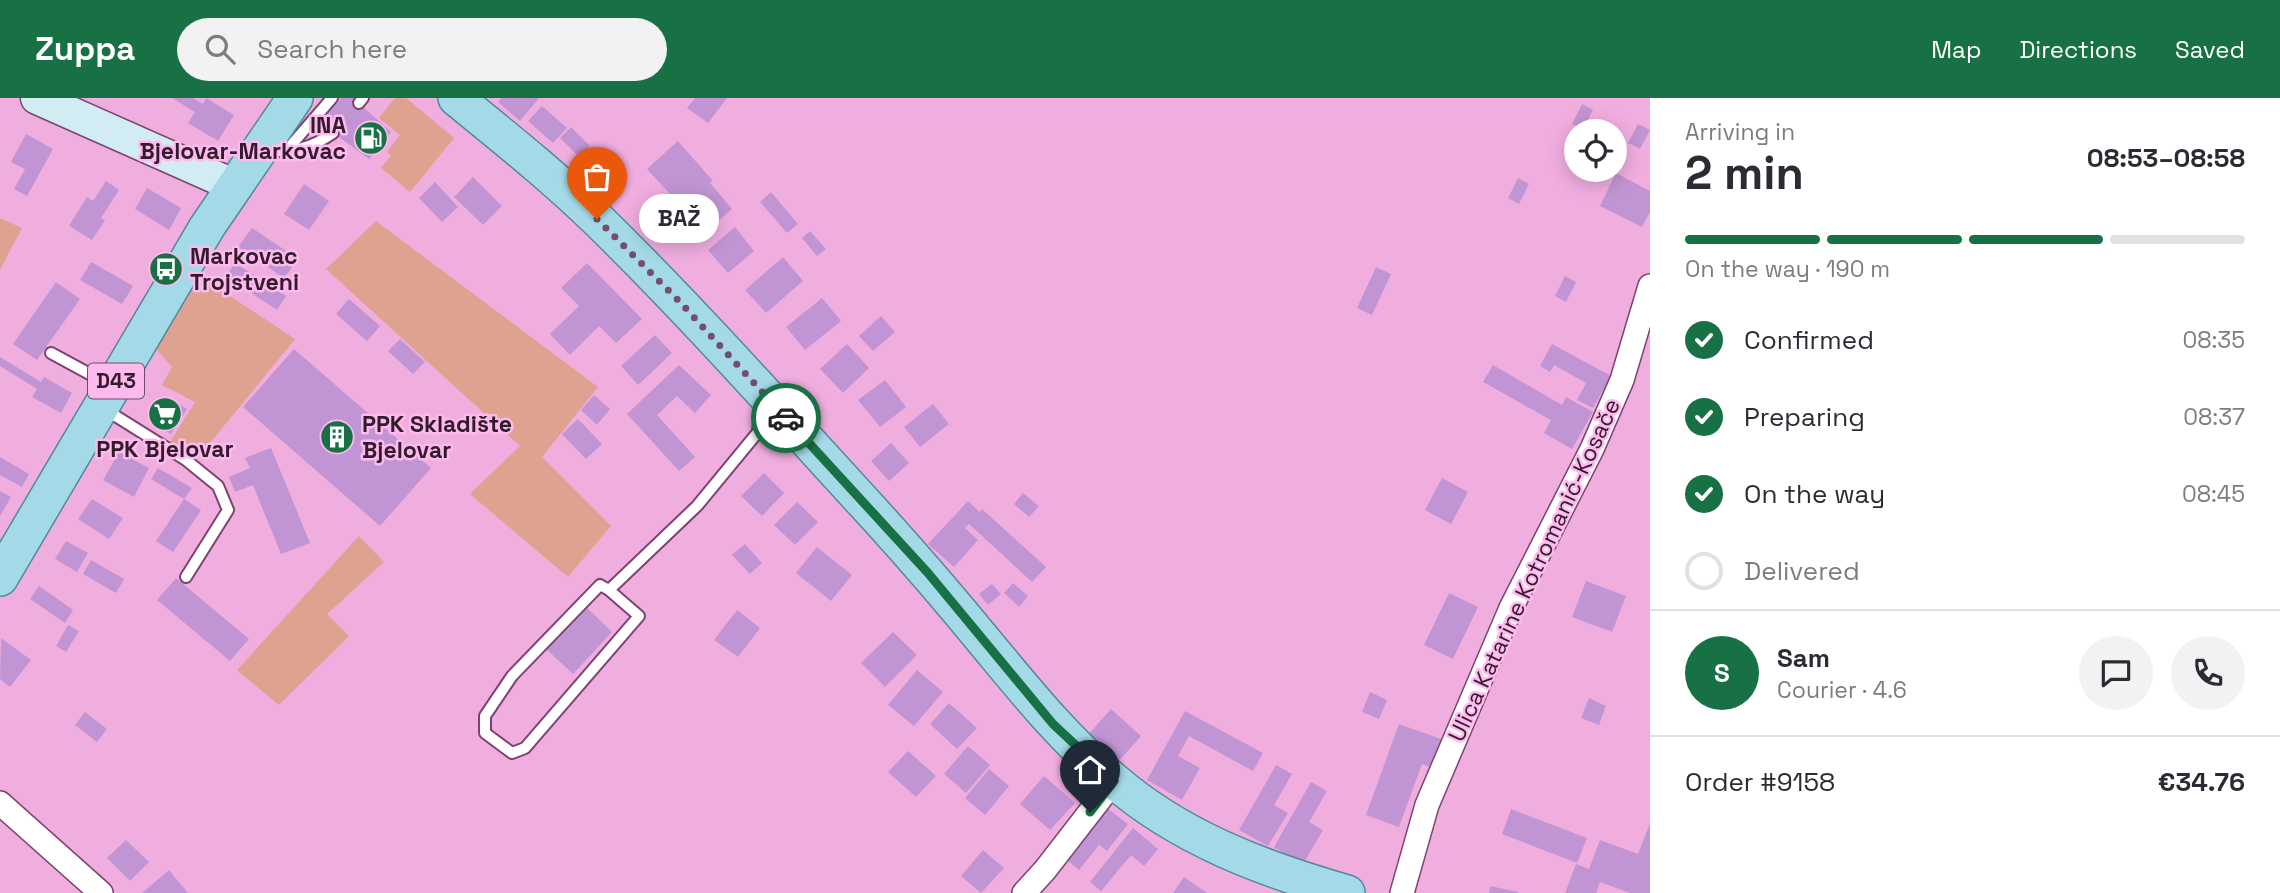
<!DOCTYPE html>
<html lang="en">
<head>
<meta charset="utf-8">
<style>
	:root { --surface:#fff; --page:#f2f2f3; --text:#2b2b33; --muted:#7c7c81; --line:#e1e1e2; --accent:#187144 }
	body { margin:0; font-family:"Space Grotesk",sans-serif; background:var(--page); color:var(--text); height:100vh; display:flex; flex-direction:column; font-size:26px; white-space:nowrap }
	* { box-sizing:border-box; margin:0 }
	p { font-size:23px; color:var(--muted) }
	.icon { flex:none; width:38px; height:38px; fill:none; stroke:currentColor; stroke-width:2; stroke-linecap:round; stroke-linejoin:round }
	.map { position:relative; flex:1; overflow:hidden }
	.panel { display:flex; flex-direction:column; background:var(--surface); width:630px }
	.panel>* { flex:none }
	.controls { position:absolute; left:1564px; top:21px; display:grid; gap:14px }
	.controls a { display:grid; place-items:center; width:63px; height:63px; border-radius:50%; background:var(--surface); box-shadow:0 4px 18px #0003; font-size:35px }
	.pin { position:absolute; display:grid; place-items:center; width:60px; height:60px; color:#fff; margin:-72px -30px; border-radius:50% 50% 50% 0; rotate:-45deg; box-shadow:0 0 7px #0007 }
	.pin .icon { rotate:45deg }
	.courier { position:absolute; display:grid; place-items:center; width:70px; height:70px; margin:-35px; border:5px solid #187144; border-radius:50%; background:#fff; color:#222; box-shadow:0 2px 9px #0007 }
	.bubble { position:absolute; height:49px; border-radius:24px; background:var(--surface); box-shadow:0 4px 18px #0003; font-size:23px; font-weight:800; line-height:49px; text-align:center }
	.headline em { font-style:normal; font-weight:800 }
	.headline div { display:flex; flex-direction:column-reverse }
	.headline { display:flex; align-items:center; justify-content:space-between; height:119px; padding:0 35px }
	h1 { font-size:46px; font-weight:800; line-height:52px }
	.bar { display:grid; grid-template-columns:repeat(4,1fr); gap:10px 7px; align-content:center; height:84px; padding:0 35px }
	.bar i { height:9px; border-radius:5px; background:var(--line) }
	.bar .selected { background:var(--accent) }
	.bar p { grid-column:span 4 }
	.line { display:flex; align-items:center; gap:18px; padding:0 35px; border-top:2px solid var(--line) }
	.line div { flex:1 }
	.round { display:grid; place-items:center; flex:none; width:74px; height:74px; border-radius:37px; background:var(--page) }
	ol { padding:0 35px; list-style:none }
	li { display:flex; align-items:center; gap:21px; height:77px }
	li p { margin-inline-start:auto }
	li .icon { padding:7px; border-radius:50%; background:var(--accent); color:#fff; stroke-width:4 }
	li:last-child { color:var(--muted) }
	li i { width:38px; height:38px; border:4px solid var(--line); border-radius:50% }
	header { display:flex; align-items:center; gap:42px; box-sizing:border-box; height:98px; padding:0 35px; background:var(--accent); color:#fff }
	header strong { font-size:33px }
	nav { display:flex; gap:38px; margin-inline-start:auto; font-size:24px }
	.search { width:490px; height:63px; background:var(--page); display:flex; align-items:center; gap:18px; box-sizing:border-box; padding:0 24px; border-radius:38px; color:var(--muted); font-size:26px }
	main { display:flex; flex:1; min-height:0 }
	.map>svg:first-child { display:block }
</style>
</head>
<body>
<header>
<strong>Zuppa</strong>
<div class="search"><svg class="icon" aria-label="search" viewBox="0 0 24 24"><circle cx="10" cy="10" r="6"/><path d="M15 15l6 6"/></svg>Search here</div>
<nav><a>Map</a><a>Directions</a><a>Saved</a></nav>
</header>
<main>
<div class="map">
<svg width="1650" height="795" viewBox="0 0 1650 795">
	<rect width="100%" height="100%" fill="#f0aedf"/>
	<g fill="#dfa190">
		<polygon points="395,0 406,0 454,40 410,94 381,70 391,57 387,54 400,37 379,20"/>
		<polygon points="0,120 22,130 0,172"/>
		<polygon points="376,123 598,289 542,359 611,428 568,479 470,396 520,348 326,171"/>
		<polygon points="183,169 203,180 295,241 206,350 186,354 170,344 195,304 162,287 172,269 155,250"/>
		<polygon points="359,438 384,464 327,516 349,538 279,607 237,572"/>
	</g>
	<g fill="#c195d3">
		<polygon points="172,0 193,0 203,6 206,0 234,17 218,43 188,25 195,14"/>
		<polygon points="341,0 353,0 391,34 369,61 320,25"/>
		<polygon points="502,0 539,0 520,23 498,4"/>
		<polygon points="695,0 727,0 708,25 687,10"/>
		<polygon points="1582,6 1593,12 1583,31 1572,26"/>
		<polygon points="542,8 567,30 553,45 528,23"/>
		<polygon points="1638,26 1650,32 1640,51 1628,45"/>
		<polygon points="571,29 590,48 579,59 560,40"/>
		<polygon points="26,36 53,51 27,98 14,91 25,71 11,64"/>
		<polygon points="678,43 713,83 710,85 732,111 705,134 647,71"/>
		<polygon points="1616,75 1650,93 1650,114 1642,129 1600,108"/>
		<polygon points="473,79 502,108 483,127 454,99"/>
		<polygon points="1518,80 1529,86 1519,106 1508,100"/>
		<polygon points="106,83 119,92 101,120 105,122 92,142 69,128 87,99 93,103"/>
		<polygon points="435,84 458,109 442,124 419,100"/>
		<polygon points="304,86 329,103 309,132 284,116"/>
		<polygon points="147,90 181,110 169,132 135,111"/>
		<polygon points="771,94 798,126 787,135 760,104"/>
		<polygon points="735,129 754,153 728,175 708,152"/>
		<polygon points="252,130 298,161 284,180 238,149"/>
		<polygon points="810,133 826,151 817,158 802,140"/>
		<polygon points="783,159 803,183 766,215 745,192"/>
		<polygon points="91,164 133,188 122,206 80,182"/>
		<polygon points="235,165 286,198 277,212 226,178"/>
		<polygon points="587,165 642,221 616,245 599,228 570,257 550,236 579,208 561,190"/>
		<polygon points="1376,169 1391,176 1372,217 1357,210"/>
		<polygon points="1565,178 1576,184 1566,204 1555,198"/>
		<polygon points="56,184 80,201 37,262 13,246"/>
		<polygon points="822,200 841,223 805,252 786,229"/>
		<polygon points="349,201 380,228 367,243 336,216"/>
		<polygon points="881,218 895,234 873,253 859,238"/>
		<polygon points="655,237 672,255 638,287 621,268"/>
		<polygon points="400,241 425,264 413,276 388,253"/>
		<polygon points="847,246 869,270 843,295 820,271"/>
		<polygon points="1552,246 1611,278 1593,310 1577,302 1586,285 1554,267 1550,274 1540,268"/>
		<polygon points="294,251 431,370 380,428 243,309"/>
		<polygon points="0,259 41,284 44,279 72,295 61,315 32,299 37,291 0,268"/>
		<polygon points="679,267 711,297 695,315 677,298 657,317 695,359 679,373 627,316"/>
		<polygon points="1493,267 1562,307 1566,299 1593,314 1572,351 1544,335 1551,322 1483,284"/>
		<polygon points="885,282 906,309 880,329 858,302"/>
		<polygon points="594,297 610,311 597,327 581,312"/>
		<polygon points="167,299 187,311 171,336 152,325"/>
		<polygon points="933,306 949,326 920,349 904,329"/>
		<polygon points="578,321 602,346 586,361 562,336"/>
		<polygon points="891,345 909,365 889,383 871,363"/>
		<polygon points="271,350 310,445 281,456 253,387 235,394 229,379 250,370 245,360"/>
		<polygon points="119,354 149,370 134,399 103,382"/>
		<polygon points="0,359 29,376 22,389 0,377"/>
		<polygon points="158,370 192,390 184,401 151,381"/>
		<polygon points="764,375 784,395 762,418 741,398"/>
		<polygon points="1442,380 1468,394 1451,426 1425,412"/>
		<polygon points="0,393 11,399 0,418"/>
		<polygon points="1023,395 1039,408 1029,419 1014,406"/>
		<polygon points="92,401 123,420 109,441 78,421"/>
		<polygon points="184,401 201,412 173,454 156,443"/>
		<polygon points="968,403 980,414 982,411 1046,469 1032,484 969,426 965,430 978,442 954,469 928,446"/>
		<polygon points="797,404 818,424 795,447 774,427"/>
		<polygon points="66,443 88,455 77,474 55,461"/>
		<polygon points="745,446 762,465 750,476 732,457"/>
		<polygon points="817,449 852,477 831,503 796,475"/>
		<polygon points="91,462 124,481 116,495 83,476"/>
		<polygon points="176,480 249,541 230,563 157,502"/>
		<polygon points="1586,483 1626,498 1612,534 1572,519"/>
		<polygon points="1013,485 1028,498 1019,509 1004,495"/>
		<polygon points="992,486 1001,496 988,507 979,496"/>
		<polygon points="39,488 73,512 65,525 30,501"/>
		<polygon points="1449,495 1478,509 1453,561 1424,547"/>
		<polygon points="584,507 612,534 573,576 544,549"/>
		<polygon points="737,512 760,530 738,559 714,542"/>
		<polygon points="68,527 79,533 66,554 56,548"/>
		<polygon points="893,534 917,557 885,589 861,565"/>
		<polygon points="1,540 31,562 10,589 0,581"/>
		<polygon points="917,572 943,594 914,628 888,607"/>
		<polygon points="1370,594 1387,602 1379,621 1362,614"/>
		<polygon points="1589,600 1606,608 1599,627 1581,620"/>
		<polygon points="949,605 977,630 957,651 930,626"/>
		<polygon points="1111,611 1141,638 1117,665 1087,638"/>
		<polygon points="1185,613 1263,655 1253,673 1189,638 1178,658 1200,670 1182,702 1147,682"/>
		<polygon points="85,614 107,631 97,644 75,627"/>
		<polygon points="1399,626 1441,641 1430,669 1422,666 1399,729 1366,717"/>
		<polygon points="968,648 990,667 966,695 944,676"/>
		<polygon points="908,653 936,678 916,699 888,674"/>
		<polygon points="1276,667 1292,676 1274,707 1288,715 1268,748 1239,732"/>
		<polygon points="989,671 1009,688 985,717 965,700"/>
		<polygon points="1044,678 1075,705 1050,732 1020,706"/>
		<polygon points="1311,684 1327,693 1309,724 1323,732 1303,766 1274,749"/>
		<polygon points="1107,710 1128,726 1107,753 1099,747 1079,772 1067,762"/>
		<polygon points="1511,711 1587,740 1577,765 1502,736"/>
		<polygon points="1650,725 1650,795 1630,795 1600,784 1596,795 1565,795 1576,766 1589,771 1600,742 1638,756"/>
		<polygon points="1133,730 1158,751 1144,768 1131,757 1101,793 1090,784"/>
		<polygon points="126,742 149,764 130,783 107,760"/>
		<polygon points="983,752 1004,770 981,795 961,778"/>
		<polygon points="169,772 188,795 142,795"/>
		<polygon points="1184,779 1207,795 1173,795"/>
		<polygon points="1490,788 1518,794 1518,795 1489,795"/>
	</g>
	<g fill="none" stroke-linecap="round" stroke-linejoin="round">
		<g stroke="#7d4370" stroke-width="14">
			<g id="service">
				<polyline points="359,5 363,0"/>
				<path d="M267 50C288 59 316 47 333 35"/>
				<polyline points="287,52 332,0"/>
				<polyline points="51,255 110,287"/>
				<polyline points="106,312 186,362 218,388 228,412 186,479"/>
				<polyline points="609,492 600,487 512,578 485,618 485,635 512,655 525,650 639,518 609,492 697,408 758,334 761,303"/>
			</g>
		</g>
		<g stroke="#7d4370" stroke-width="26">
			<g id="minor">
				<polyline points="0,705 101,795"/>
				<polyline points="1024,795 1045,772 1114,683"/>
				<polyline points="1402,795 1427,707 1511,510 1592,351 1622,282 1650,188"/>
			</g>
		</g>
		<g stroke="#7d4370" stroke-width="35">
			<polyline id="secondary" points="37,0 233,87"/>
		</g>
		<g stroke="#55879c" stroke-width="38">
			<g id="primary">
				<path d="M456 0C505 40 554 79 599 123 696 218 786 320 878 420 916 462 953 505 989 549 1028 596 1066 643 1113 682 1180 740 1263 771 1347 795"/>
				<polyline points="0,480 207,129 295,0"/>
			</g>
		</g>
		<use href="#service" stroke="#fff" stroke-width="10"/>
		<use href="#minor" stroke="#fff" stroke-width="23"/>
		<use href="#secondary" stroke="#d1ecf3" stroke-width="32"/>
		<use href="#primary" stroke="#a4dae7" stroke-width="35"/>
	</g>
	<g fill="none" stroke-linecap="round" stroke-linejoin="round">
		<polyline stroke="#754e6c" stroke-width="7" stroke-dasharray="0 12.6" points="597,121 680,204 786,320"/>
		<polyline stroke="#187144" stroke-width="9" points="786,320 928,475 1053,626 1114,683 1090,714"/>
	</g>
	<defs>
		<g id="fuel-disc" transform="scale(1.75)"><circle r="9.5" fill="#187144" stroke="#febaec"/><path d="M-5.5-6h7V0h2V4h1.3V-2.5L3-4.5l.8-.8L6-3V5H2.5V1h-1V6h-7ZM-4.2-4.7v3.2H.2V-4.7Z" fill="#fff"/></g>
		<g id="bus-disc" transform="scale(1.75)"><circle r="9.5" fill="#187144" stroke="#febaec"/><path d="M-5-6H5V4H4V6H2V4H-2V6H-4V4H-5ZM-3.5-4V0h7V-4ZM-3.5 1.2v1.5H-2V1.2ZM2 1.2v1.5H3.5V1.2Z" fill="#fff"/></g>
		<g id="supermarket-disc" transform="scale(1.75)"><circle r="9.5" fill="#187144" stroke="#febaec"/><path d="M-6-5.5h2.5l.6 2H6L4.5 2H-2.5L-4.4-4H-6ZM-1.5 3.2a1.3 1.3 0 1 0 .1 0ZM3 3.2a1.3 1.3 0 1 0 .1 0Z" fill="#fff"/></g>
		<g id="building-disc" transform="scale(1.75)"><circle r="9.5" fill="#187144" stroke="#febaec"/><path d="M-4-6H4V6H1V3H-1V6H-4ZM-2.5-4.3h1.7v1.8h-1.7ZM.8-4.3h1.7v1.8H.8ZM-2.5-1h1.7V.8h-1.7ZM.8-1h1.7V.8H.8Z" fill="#fff"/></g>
	</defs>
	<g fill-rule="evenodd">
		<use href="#fuel-disc" x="371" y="40"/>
		<use href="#bus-disc" x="166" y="171"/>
		<use href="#supermarket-disc" x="165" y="316"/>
		<use href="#building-disc" x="337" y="339"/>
	</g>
	<g text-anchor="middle" stroke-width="5" stroke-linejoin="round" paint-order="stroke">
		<rect fill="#febaec" stroke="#704b67" stroke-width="2" x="88" y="265.5" width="56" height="35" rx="5"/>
		<g font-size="21" font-weight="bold" fill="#331b2e">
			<text x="116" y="290">D43</text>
		</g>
		<g font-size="23" font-weight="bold" fill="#331b2e" stroke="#febaec" text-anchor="start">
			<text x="346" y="35" text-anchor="end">INA<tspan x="346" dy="26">Bjelovar-Markovac</tspan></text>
			<text x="190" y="166">Markovac<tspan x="190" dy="26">Trojstveni</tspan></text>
			<text x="362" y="334">PPK Skladište<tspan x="362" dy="26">Bjelovar</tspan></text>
			<text x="165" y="359" text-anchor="middle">PPK Bjelovar</text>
		</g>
		<g font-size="23" fill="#331b2e" stroke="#febaec">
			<text transform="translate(1534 472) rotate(-65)" y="8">Ulica Katarine Kotromanić-Kosače</text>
		</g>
	</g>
</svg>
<div class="controls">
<a><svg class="icon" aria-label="locate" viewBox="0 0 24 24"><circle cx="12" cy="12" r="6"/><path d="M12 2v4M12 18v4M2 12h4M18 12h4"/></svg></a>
</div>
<div class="pin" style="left:597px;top:121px;background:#ea580c"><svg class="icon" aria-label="bag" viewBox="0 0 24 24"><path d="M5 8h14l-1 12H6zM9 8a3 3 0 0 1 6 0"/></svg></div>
<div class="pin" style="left:1090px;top:714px;background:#1f2937"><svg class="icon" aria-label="home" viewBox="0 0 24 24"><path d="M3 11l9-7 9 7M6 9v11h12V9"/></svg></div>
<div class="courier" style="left:786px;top:320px"><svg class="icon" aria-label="car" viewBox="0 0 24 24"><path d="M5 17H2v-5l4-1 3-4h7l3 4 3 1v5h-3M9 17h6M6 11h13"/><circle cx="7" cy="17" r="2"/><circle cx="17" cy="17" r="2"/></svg></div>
<div class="bubble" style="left:639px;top:96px;width:80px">BAŽ</div>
</div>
<section class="panel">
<div class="headline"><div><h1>2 min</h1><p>Arriving in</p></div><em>08:53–08:58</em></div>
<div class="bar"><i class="selected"></i><i class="selected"></i><i class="selected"></i><i></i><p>On the way · 190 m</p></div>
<ol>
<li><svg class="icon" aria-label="check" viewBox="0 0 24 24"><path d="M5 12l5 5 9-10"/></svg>Confirmed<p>08:35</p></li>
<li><svg class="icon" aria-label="check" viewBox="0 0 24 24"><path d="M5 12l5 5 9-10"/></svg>Preparing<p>08:37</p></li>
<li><svg class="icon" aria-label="check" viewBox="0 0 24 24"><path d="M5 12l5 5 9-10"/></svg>On the way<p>08:45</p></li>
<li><i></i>Delivered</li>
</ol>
<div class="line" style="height:126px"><b class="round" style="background:var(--accent);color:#fff">S</b><div><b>Sam</b><p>Courier · 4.6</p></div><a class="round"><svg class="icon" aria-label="chat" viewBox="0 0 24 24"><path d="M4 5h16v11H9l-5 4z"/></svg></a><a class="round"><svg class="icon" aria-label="phone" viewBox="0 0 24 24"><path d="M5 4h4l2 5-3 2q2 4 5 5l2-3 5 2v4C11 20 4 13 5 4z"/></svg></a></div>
<div class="line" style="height:91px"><div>Order #9158</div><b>€34.76</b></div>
</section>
</main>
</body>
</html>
